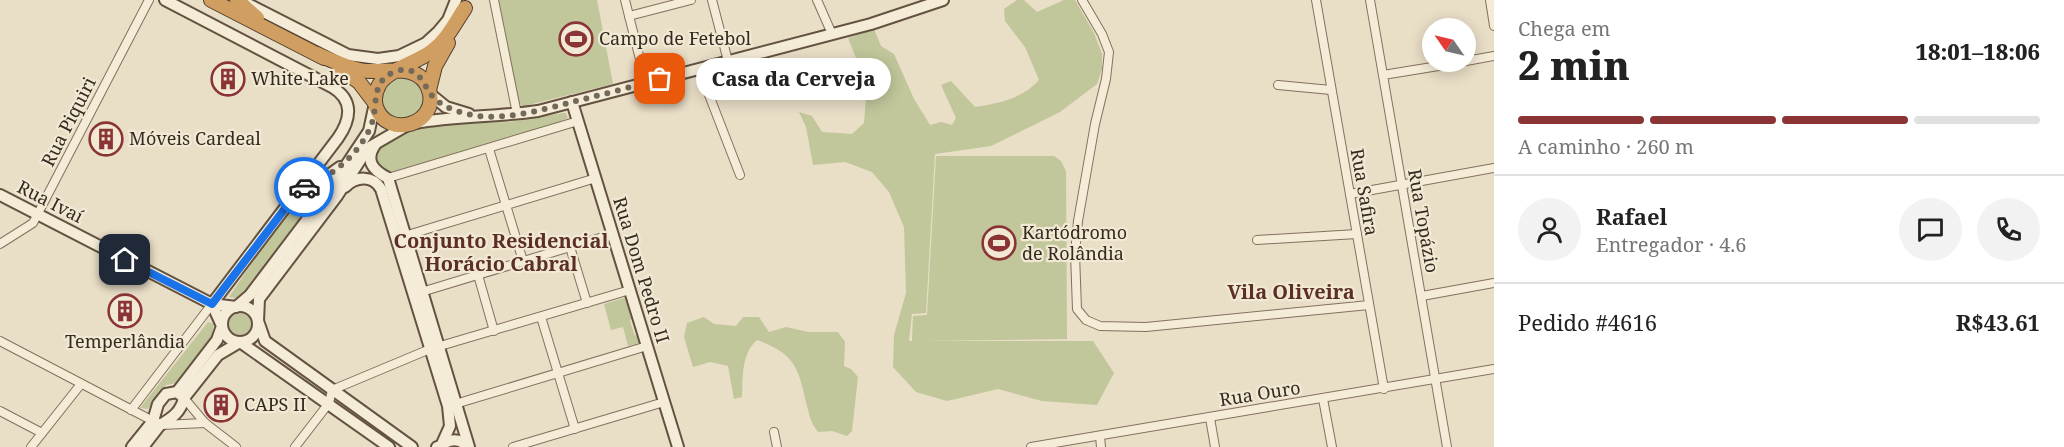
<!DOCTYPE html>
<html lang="pt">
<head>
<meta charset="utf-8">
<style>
	:root { --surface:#fff; --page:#f2f2f2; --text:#222; --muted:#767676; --line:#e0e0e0; --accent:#8b3435 }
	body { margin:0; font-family:"Noto Serif",serif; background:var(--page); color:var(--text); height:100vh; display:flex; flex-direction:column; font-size:22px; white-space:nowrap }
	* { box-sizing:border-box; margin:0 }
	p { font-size:20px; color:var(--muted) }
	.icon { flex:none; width:33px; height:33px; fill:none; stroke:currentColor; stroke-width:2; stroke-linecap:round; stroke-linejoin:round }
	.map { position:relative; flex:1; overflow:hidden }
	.side { display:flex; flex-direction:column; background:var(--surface); width:570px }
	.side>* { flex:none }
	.needle { width:39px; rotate:304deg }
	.fabs { position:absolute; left:1422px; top:18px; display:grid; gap:12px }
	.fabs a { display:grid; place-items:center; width:54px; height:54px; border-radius:50%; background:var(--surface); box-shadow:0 3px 15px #0003; font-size:30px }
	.pin { position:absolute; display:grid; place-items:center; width:51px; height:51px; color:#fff; margin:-26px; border-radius:12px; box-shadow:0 3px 9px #0006 }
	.courier { position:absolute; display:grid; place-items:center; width:60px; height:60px; margin:-30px; border:4px solid #1a73e8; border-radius:50%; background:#fff; color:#222; box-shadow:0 2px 8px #0007 }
	.bubble { position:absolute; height:42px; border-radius:21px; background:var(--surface); box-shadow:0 3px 15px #0003; font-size:20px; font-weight:800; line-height:42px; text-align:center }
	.head em { font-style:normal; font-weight:800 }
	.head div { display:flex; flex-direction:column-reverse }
	.head { display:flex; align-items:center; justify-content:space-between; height:102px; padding:0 24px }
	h1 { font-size:39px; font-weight:800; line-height:45px }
	.bar { display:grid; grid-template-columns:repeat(4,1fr); gap:9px 6px; align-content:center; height:72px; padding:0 24px }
	.bar i { height:8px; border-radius:4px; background:var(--line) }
	.bar .selected { background:var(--accent) }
	.bar p { grid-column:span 4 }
	.line { display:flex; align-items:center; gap:15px; padding:0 24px; border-top:2px solid var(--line) }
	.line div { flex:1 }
	.round { display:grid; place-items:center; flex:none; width:63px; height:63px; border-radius:32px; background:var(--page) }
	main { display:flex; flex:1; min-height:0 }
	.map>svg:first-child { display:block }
</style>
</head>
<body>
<main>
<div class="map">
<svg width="1494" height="447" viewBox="0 0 1494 447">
	<rect width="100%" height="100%" fill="#e9dec6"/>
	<g fill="#c1c69b">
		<polygon points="496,0 597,0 613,84 524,106 519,104"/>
		<path d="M1017 0H1024L1037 12 1064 0H1075L1094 33 1102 54V69L1097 84 1060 112 991 146 935 154 926 313 912 314 909 341H912L913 316 927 315 936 156H1054L1061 161 1066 171 1067 339 921 341H1093L1114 373 1097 405 1042 401 998 389 947 401 916 392 893 367 894 335 906 293 904 227 889 192 872 172 845 162 813 165 806 127 799 112 812 116 822 132 852 134 864 123 867 85 848 38 874 29 881 46 894 54 914 99 930 125 941 122 952 125 956 118 941 85 951 81 975 107C999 103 1022 99 1039 80L1025 47 1005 21 1004 9Z"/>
		<polygon points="399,75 420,82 426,94 422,112 402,122 382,111 381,89"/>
		<polygon points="563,113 566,113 568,118 562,121 390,174 376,165 375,154 377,149 394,136 432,124 510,122"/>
		<polygon points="328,181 247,288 236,298 229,297 255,258 308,189"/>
		<polygon points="624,298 627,299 633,316 630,321 634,334 638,338 639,343 628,346 623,327 611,330 604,304"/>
		<circle cx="240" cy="324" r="13"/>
		<path d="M704 317 714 324 736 326 743 317H759L769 332 786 327 808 332H838L845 342 844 366 851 369 858 377 852 431 847 436 832 431 818 432C810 422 809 413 806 402 798 365 793 353 757 340 741 354 743 377 742 397L734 399 728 366 710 362 693 367 684 337 687 323Z"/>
		<polygon points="208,322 214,324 211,339 177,383 166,385 148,409 140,408"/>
	</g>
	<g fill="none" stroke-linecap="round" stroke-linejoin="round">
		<g stroke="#82715e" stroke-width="10">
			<g id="street">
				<polyline points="494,0 517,114"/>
				<polyline points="625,0 646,83"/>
				<polyline points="712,0 728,61"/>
				<polyline points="817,0 832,34"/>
				<polyline points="1082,0 1102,34 1109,52 1106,79 1095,124 1078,221 1075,254 1077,309 1086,320 1100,326 1146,327 1369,305"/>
				<polyline points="1316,0 1384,389"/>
				<polyline points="1370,0 1447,447"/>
				<polyline points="1490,0 1494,26"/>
				<polyline points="629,16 691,0"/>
				<polyline points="1466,61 1494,56"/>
				<polyline points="699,69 740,175"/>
				<polyline points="1383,75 1463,62"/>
				<polyline points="1278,85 1331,90"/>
				<polyline points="489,149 523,261"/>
				<polyline points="388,178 578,121"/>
				<polyline points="1350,194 1494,168"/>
				<polyline points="401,237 596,178"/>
				<polyline points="1257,240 1357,234"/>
				<polyline points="0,244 33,223 149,0"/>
				<polyline points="570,247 587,303"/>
				<polyline points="478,275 494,331"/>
				<polyline points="418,293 613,234"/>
				<polyline points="1422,296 1494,283"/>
				<polyline points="541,317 575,429"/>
				<polyline points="0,341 153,421"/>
				<polyline points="184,398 205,423 236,447"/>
				<polyline points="1323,399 1332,447"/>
				<polyline points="452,405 647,346"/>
				<polyline points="131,410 212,304"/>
				<polyline points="0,411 42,433"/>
				<polyline points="1210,418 1215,447"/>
				<polyline points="161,425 205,423"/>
				<polyline points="774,432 777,447"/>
				<polyline points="1100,436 1101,447"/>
				<polyline points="31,447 81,384"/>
				<polyline points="295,447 329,403 332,390 430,349 630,290"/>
				<polyline points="513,447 664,402"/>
				<polyline points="1031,447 1494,369"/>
			</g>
		</g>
		<g stroke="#645241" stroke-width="14">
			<g id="secondary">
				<path d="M165 0 332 87C354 100 351 119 338 138L212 304"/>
				<polyline points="244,2 348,55 378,59 399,56 426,43 438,32 448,20 456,0"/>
				<polyline points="430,94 446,107 469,114"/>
				<polyline points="572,102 678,447"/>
				<path d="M415 123C456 116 497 117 538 111L871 24 943 0"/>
				<polyline points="406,126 368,148 337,196 259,299 258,321 265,341 412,447"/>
				<path d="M375 145C364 161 374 171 388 178L469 447"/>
				<path d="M345 187C356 176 373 175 381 189L448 406 450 426 441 446 437 447"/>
				<polyline points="300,189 319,182 340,167"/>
				<polyline points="0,195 212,304 236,307 250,295 331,188 369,131 375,103"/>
				<circle cx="240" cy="324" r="18"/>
				<polyline points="177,392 217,340 222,326 212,304"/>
				<path d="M177 392 184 398C181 412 172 418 160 425L153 421 158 404 166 394Z"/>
				<polyline points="184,398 218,355 240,342 389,447"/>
				<polyline points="132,447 153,421"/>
				<polyline points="143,447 160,425"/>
				<path d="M440 447C449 438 460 438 468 447"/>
			</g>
		</g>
		<g stroke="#514031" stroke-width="16">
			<g id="highway">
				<polyline points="211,0 324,58"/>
				<polyline points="237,0 257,18"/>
				<path d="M317 54C331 60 345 67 360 70 383 75 419 60 429 90 440 123 388 141 376 107 374 100 375 92 379 85 387 70 418 62 432 51 447 40 455 23 465 8"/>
				<polyline points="340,68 359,82 375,103"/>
				<polyline points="429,90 435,66 448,43"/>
			</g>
		</g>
		<use href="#street" stroke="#f5ecd8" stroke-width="8"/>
		<use href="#secondary" stroke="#f5ecd8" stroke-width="10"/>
		<use href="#highway" stroke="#cf9e60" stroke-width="14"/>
	</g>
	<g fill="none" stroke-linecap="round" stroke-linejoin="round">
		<path stroke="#73695a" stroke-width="6" stroke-dasharray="0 10.8" d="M304 187C332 177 362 152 372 123 378 104 371 81 394 72 421 62 423 88 435 99 445 108 459 112 472 115 505 121 541 110 572 102 601 95 631 87 660 79"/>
		<polyline stroke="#1a73e8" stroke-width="8" points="125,260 212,304 300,189 304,187"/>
	</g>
	<defs>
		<g id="stadium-ring" transform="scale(1.725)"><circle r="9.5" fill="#f1e9d4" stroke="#8b3435" stroke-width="1.5"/><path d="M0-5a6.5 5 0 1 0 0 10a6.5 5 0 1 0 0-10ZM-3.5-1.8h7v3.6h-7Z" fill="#8b3435"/></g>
		<g id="building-ring" transform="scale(1.725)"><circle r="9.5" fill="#f1e9d4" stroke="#8b3435" stroke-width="1.5"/><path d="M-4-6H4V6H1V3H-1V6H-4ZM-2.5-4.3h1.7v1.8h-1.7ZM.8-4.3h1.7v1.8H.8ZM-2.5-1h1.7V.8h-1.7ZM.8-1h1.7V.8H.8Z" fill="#8b3435"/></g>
	</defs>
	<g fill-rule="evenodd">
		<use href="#stadium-ring" x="576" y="39"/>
		<use href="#building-ring" x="228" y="79"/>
		<use href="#building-ring" x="106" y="139"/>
		<use href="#stadium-ring" x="999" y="243"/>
		<use href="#building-ring" x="125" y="311"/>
		<use href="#building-ring" x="221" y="405"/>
	</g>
	<g text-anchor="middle" stroke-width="4.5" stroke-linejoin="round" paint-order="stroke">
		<g font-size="18" fill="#342a20" stroke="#f1e9d4" text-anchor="start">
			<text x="599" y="45">Campo de Fetebol</text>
			<text x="251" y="85">White Lake</text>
			<text x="129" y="145">Móveis Cardeal</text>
			<text x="1022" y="239">Kartódromo<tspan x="1022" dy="21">de Rolândia</tspan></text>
			<text x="125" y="348" text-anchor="middle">Temperlândia</text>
			<text x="244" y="411">CAPS II</text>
		</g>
		<g font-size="18" fill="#342a20" stroke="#f1e9d4">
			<text transform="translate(69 122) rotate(-63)" y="6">Rua Piquiri</text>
			<text transform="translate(1364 192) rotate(80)" y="6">Rua Safira</text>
			<text transform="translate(50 202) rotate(27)" y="6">Rua Ivaí</text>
			<text transform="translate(1423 221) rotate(80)" y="6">Rua Topázio</text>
			<text transform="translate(641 270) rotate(73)" y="6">Rua Dom Pedro II</text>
			<text transform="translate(1260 394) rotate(-9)" y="6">Rua Ouro</text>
		</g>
		<g font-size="20" font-weight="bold" fill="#5c2f24" stroke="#f1e9d4">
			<text x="501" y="248">Conjunto Residencial<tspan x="501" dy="23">Horácio Cabral</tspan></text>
			<text x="1291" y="299">Vila Oliveira</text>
		</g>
	</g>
</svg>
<div class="fabs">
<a><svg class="needle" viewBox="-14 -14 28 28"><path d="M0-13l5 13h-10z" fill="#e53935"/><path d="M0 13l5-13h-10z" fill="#767676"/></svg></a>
</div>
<div class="pin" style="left:660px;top:79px;background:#ea580c"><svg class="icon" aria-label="bag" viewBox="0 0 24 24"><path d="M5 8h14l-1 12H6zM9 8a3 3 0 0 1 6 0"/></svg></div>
<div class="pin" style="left:125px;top:260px;background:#1f2937"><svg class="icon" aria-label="home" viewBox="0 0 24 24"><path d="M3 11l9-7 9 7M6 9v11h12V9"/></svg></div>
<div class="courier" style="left:304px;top:187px"><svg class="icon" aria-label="car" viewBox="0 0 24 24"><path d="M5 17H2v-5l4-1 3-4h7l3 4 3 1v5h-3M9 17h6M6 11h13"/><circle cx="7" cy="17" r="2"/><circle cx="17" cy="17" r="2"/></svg></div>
<div class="bubble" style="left:696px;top:58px;width:195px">Casa da Cerveja</div>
</div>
<section class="side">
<div class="head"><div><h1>2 min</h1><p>Chega em</p></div><em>18:01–18:06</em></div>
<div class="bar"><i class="selected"></i><i class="selected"></i><i class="selected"></i><i></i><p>A caminho · 260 m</p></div>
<div class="line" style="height:108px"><a class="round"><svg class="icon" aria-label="person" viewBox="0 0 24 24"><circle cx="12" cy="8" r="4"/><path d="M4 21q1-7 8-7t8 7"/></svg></a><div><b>Rafael</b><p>Entregador · 4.6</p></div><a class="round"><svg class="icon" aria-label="chat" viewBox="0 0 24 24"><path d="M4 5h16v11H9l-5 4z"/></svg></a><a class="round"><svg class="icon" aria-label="phone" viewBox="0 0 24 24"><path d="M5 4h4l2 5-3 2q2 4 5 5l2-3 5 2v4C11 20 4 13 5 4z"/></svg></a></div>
<div class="line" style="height:78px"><div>Pedido #4616</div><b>R$43.61</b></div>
</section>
</main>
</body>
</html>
